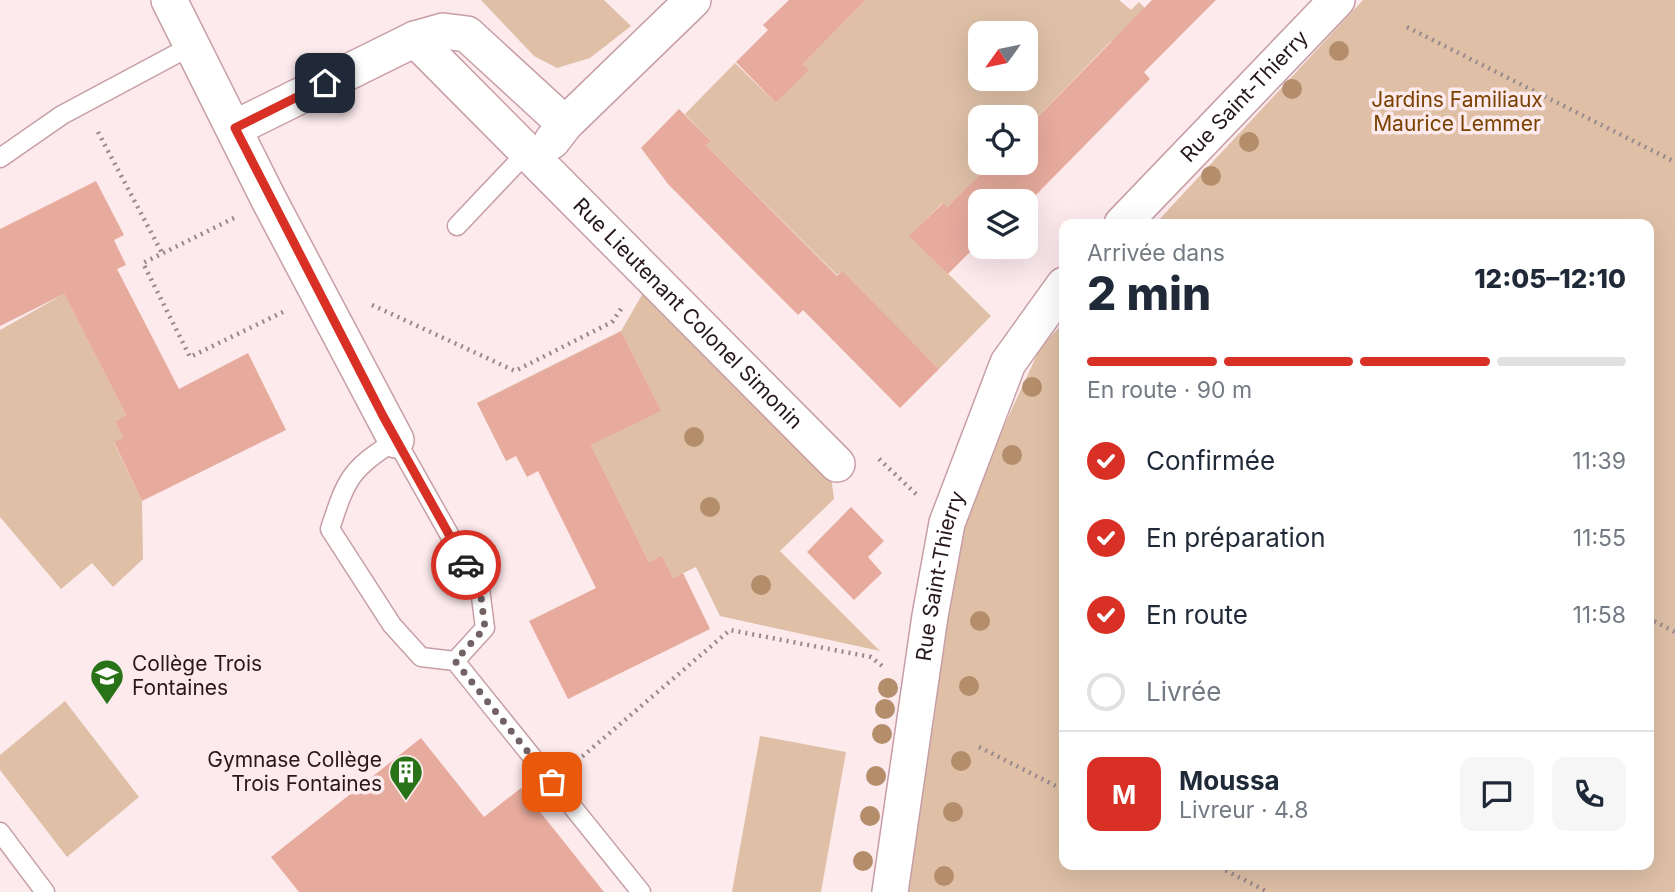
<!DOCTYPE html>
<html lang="fr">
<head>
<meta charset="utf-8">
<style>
	:root { --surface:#fff; --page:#f6f6f7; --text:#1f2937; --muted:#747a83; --line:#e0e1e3; --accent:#d93025 }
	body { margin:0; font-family:Inter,sans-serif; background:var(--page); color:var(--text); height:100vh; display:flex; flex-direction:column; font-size:26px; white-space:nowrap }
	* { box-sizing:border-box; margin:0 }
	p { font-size:23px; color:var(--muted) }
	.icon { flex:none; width:38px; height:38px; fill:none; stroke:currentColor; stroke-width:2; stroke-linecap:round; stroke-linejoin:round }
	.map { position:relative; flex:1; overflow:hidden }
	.sheet { position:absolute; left:1059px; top:219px; width:595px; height:651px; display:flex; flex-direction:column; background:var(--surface); border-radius:14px; box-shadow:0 7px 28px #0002 }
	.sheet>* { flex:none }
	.needle { width:46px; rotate:237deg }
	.buttons { position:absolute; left:968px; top:21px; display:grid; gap:14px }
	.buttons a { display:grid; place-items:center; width:70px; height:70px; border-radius:14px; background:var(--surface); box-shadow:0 7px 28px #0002; font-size:35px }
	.pin { position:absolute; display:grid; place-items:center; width:60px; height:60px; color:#fff; margin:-30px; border-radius:14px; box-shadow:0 4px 10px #0006 }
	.courier { position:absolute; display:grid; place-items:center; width:70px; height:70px; margin:-35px; border:5px solid #d93025; border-radius:50%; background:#fff; color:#222; box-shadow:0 2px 9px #0007 }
	.headline em { font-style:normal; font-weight:800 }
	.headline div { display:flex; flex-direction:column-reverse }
	.headline { display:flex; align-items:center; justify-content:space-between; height:119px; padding:0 28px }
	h1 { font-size:46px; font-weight:800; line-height:52px }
	.bar { display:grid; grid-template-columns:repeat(4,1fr); gap:10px 7px; align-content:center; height:84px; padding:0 28px }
	.bar i { height:9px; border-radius:5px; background:var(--line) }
	.bar .on { background:var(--accent) }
	.bar p { grid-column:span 4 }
	.line { display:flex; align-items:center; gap:18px; padding:0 28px; border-top:2px solid var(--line) }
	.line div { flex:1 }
	.round { display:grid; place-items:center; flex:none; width:74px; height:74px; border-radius:14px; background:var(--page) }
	ol { padding:0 28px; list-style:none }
	li { display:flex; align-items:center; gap:21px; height:77px }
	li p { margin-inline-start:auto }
	li .icon { padding:7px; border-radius:50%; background:var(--accent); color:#fff; stroke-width:4 }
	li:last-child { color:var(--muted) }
	li i { width:38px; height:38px; border:4px solid var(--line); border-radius:50% }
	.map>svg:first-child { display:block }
</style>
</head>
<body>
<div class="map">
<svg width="1675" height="892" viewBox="0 0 1675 892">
	<rect width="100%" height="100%" fill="#fceaed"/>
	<g fill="#dfc0a7" fill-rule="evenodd">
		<polygon points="481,0 604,0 631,26 590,58 557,68 534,56"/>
		<path d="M866 0H1119L1131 10 1139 2 1176 40 1144 72 1111 41 1026 129V117H980V163H992L947 207 942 203 910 236 991 316 939 369 841 272 837 275 706 145 710 140 685 114 735 63 776 103 808 70 803 64ZM980 33H1026V79H980Z"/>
		<polygon points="1363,0 1675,0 1675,892 904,892 952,576 976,487 1040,348 1064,322 1064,864 1648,864 1648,224 1155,224"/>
		<polygon points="646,288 831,476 834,499 780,551 880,651 720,616 696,567 673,578 662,555 649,562 591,445 660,410 621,331"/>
		<polygon points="64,294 126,415 115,421 123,438 114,443 142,501 143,559 113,587 92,563 61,589 0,517 0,330"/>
		<polygon points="65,701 139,797 67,857 0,770 0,755"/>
		<polygon points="760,736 846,752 821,892 732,892"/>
	</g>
	<g fill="#e7ab9d">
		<polygon points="789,0 866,0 803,64 809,70 776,103 736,62 768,30 763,25"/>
		<polygon points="1152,0 1216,0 1144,72 1150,79 1026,205 1026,201 980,201 980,242 948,274 909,236 943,203 947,207 992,163 1026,163 1026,129"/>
		<polygon points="679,109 711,141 706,145 837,276 842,271 939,369 900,408 803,310 798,315 754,271 668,184 641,148"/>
		<polygon points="96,181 124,235 114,240 126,265 117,269 179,389 248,353 286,430 142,501 114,442 123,438 115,421 126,415 64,294 0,326 0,229"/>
		<polygon points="621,331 661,411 591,445 649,562 662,555 673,578 683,573 710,629 568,699 529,621 596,588 538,471 527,477 516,456 506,461 477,403"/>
		<polygon points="851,507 884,541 868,557 882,573 854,600 807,552"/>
		<polygon points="421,738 484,817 521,788 604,892 299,892 271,857"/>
	</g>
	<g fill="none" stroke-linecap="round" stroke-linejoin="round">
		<g stroke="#c79ea6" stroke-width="21">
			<g id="lane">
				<polyline points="0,158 62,115 191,46"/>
				<polyline points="457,226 528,151"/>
				<path d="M455 661 485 628 480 589 396 440C350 470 347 477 330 529L392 625 421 657 455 661 641 892"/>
				<polyline points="0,832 45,892"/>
			</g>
		</g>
		<g stroke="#c79ea6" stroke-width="38">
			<g id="street">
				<polyline points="169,0 269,200 396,440"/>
				<path id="s1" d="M415 39 837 464"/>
				<polyline points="235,128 415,39 443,31 467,34 565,124"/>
				<polyline points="552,141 565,124 693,0"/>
				<path id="s2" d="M1122 224 1337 0"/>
				<path id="s3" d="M890 892 930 616 947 523 1008 363 1064 285"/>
			</g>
		</g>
		<g stroke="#99898c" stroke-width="4.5" stroke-dasharray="2 5" stroke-linecap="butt">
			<polyline points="1407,27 1675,162"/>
			<polyline points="98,132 162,253"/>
			<polyline points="234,218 143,263 190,357 283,312"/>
			<polyline points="372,305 515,371 612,322 623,306"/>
			<polyline points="879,459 916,494"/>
			<polyline points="1648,618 1675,632"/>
			<polyline points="979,747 1064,790"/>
			<polyline points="577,761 730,630 871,657 882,666"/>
			<polyline points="1213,864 1268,892"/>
		</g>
		<use href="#lane" stroke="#fff" stroke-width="18"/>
		<use href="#street" stroke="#fff" stroke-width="35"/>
	</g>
	<g fill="#b48d6b">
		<circle cx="1339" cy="51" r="10"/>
		<circle cx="1292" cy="89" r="10"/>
		<circle cx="1249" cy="142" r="10"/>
		<circle cx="1211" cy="176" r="10"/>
		<circle cx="1032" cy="387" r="10"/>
		<circle cx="694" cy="437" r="10"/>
		<circle cx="1012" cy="455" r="10"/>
		<circle cx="710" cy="507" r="10"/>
		<circle cx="761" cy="585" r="10"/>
		<circle cx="980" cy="621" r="10"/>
		<circle cx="969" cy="686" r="10"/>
		<circle cx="888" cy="688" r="10"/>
		<circle cx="885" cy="709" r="10"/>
		<circle cx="882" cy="734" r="10"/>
		<circle cx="961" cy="761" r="10"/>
		<circle cx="876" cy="776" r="10"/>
		<circle cx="953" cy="812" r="10"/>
		<circle cx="870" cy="816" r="10"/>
		<circle cx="863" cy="861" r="10"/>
		<circle cx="944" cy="876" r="10"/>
	</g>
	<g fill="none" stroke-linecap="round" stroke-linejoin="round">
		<polyline stroke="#726264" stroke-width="7" stroke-dasharray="0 12.6" points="466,565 480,589 485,628 455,661 552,782"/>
		<polyline stroke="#d93025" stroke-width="9" points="325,83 235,128 383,416 466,565"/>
	</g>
	<defs>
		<g id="school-pin" transform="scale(1.75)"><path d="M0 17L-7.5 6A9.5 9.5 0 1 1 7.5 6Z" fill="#287317" stroke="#fceaed"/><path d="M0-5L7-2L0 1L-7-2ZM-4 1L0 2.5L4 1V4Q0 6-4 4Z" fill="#fff"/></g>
		<g id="building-pin" transform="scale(1.75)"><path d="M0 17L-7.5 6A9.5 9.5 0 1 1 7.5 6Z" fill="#287317" stroke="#fceaed"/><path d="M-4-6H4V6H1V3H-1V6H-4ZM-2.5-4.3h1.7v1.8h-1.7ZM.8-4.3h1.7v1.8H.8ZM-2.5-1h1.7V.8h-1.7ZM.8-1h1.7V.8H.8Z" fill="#fff"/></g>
	</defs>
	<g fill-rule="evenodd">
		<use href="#school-pin" x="107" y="676"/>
		<use href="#building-pin" x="406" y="772"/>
	</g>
	<g text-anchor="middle" stroke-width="7" stroke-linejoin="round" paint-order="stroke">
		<g font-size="21" fill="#27181b" stroke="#fceaed">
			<text dy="7" stroke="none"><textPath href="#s2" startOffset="177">Rue Saint-Thierry</textPath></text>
			<text dy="7" stroke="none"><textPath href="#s1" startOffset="387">Rue Lieutenant Colonel Simonin</textPath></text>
			<text dy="7" stroke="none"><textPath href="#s3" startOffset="320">Rue Saint-Thierry</textPath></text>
		</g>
		<g font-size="21" fill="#7a4100" stroke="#fceaed">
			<text x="1457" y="107">Jardins Familiaux<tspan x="1457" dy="24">Maurice Lemmer</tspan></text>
		</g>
		<g font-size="21" fill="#27181b" stroke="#fceaed" text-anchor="start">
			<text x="132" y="671">Collège Trois<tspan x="132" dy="24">Fontaines</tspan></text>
			<text x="382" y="767" text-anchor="end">Gymnase Collège<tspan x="382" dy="24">Trois Fontaines</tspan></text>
		</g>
	</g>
</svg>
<div class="buttons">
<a><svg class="needle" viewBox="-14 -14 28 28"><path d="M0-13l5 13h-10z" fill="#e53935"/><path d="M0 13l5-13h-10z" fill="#747a83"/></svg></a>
<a><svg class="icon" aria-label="locate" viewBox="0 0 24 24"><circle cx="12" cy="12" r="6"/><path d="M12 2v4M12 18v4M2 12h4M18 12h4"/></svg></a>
<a><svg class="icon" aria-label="layers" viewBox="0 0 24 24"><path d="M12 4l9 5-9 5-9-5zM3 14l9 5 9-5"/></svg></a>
</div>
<div class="pin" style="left:552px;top:782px;background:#ea580c"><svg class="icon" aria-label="bag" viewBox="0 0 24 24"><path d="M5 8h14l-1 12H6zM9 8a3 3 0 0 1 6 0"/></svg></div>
<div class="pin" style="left:325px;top:83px;background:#1f2937"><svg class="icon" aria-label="home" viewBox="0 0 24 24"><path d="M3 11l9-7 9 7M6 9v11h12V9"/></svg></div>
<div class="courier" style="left:466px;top:565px"><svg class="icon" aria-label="car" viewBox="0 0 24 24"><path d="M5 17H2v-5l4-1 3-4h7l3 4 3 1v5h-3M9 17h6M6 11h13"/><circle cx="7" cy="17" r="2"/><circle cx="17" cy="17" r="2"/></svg></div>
<section class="sheet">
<div class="headline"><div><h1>2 min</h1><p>Arrivée dans</p></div><em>12:05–12:10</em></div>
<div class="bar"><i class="on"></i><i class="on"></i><i class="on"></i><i></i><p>En route · 90 m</p></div>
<ol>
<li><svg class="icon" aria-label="check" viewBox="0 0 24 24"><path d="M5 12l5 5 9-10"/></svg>Confirmée<p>11:39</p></li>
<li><svg class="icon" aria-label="check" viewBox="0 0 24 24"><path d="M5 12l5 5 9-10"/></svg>En préparation<p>11:55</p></li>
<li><svg class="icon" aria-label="check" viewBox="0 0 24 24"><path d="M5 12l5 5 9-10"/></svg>En route<p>11:58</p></li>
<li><i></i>Livrée</li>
</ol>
<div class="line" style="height:126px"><b class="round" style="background:var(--accent);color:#fff">M</b><div><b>Moussa</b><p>Livreur · 4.8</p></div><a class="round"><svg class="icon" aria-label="chat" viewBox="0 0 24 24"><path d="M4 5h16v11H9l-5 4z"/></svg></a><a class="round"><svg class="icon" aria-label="phone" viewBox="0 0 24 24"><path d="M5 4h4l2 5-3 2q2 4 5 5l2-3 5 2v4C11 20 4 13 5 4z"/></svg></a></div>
</section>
</div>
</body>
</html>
